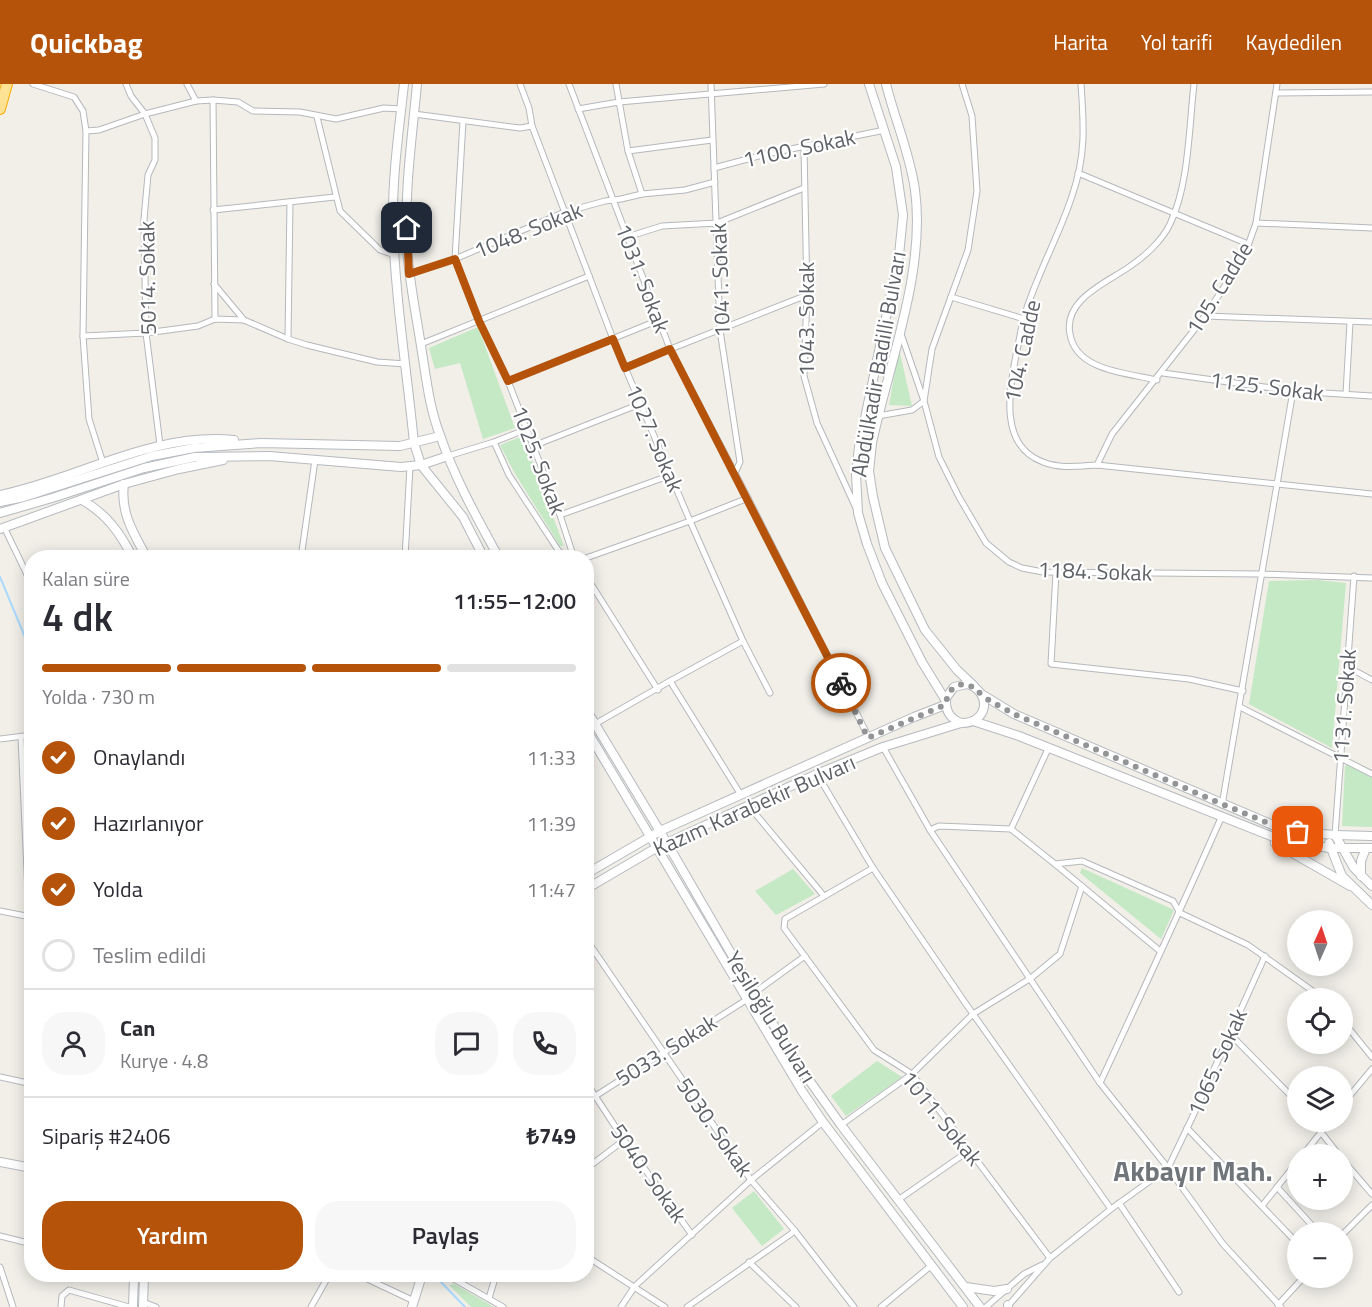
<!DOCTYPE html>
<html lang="tr">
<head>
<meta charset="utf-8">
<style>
	:root { --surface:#fff; --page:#f7f7f7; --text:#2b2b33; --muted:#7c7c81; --line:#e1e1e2; --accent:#b45309 }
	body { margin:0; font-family:"Titillium Web",sans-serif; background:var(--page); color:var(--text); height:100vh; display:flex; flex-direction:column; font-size:22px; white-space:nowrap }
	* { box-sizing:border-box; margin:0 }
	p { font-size:20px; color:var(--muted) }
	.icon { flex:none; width:33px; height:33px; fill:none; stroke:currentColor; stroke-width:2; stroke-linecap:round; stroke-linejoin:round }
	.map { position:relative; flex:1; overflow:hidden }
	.panel { position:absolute; left:24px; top:466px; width:570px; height:732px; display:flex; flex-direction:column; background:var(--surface); border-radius:24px; box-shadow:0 3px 15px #0003 }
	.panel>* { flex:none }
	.needle { width:39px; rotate:3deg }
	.fabs { position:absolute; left:1287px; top:826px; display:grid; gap:12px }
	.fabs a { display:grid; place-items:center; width:66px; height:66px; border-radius:50%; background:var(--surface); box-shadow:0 3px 15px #0003; font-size:30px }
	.pin { position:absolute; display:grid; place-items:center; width:51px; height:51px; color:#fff; margin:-26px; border-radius:12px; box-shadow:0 3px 9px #0006 }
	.courier { position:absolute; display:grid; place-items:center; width:60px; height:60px; margin:-30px; border:4px solid #b45309; border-radius:50%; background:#fff; color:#222; box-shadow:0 2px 8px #0007 }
	.headline em { font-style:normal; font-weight:600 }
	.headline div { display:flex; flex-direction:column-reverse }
	.headline { display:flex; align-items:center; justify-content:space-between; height:102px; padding:0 18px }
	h1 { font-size:39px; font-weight:600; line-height:45px }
	.bar { display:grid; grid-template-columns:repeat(4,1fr); gap:9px 6px; align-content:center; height:72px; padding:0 18px }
	.bar i { height:8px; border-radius:4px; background:var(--line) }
	.bar .on { background:var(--accent) }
	.bar p { grid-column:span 4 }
	.line { display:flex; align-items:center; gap:15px; padding:0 18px; border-top:2px solid var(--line) }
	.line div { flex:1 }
	.round { display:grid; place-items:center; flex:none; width:63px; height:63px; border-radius:24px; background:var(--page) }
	ol { padding:0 18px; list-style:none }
	li { display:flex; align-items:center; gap:18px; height:66px }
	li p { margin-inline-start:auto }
	li .icon { padding:6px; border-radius:50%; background:var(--accent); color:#fff; stroke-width:4 }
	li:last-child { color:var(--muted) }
	li i { width:33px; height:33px; border:3px solid var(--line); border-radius:50% }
	.primary-button { display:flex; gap:12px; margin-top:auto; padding:12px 18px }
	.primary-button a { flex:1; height:69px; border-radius:24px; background:var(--accent); color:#fff; font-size:24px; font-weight:600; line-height:69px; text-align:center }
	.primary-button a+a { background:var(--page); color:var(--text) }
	header { display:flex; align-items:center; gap:36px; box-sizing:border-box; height:84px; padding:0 30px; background:var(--accent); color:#fff }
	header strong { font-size:28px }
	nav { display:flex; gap:33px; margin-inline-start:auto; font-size:21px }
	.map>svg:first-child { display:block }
</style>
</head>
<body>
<header>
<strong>Quickbag</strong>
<nav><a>Harita</a><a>Yol tarifi</a><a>Kaydedilen</a></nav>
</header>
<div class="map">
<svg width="1372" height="1223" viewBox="0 0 1372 1223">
	<rect width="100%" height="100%" fill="#f1efe8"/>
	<g fill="#c5e8c5">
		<polygon points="478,243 515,344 483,355 460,279 435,285 429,264"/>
		<polygon points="899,265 912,322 889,321"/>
		<polygon points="523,352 564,462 560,462 514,388 500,361"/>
		<polygon points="1318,496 1346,499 1332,664 1249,620 1269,497"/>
		<polygon points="1355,678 1372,689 1372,743 1342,742 1345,682"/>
		<polygon points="1082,784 1174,826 1161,855 1080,789"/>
		<polygon points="793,785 815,810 776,831 755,807"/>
		<polygon points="877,977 902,993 846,1032 831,1012"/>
		<polygon points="754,1107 784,1145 762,1162 732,1124"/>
		<polygon points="454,1200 494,1223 471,1223 449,1201"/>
	</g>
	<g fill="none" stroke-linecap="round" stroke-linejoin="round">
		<g stroke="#aadaff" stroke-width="2">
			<polyline points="0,493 32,570"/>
			<polyline points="440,1197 465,1223"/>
		</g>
		<g stroke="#b5b8bc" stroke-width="7">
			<g id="street">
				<polyline points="33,0 74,13 83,27 86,47 83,252 89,335 103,379"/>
				<polyline points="126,0 131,12 145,30 155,54 155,76 148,91 144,135 146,249 160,361"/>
				<polyline points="187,0 196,17 213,16 238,18 253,27 300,28 336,35 384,24 401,25"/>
				<polyline points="520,0 529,24 532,42 613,255 690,437 586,474"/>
				<polyline points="569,0 670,265 748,414 869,654"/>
				<polyline points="616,0 628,67 642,110"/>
				<polyline points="711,0 720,246 740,378 735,389"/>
				<path d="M1081 0C1084 41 1086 72 1072 112 1059 152 1037 190 1025 230 1021 242 1020 254 1017 266 1010 303 997 361 1043 378 1060 385 1079 382 1097 381L1372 410"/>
				<polyline points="1276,9 1372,8"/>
				<polyline points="213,16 215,235"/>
				<polyline points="578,25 619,18 824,0"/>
				<polyline points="414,30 520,44 532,42"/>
				<polyline points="317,33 340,127 380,166 395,171"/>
				<polyline points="463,37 455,175 479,237 508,297 560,431 574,474"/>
				<polyline points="86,47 99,46 145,30 196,17"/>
				<polyline points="804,64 807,211 804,292 817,339 856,424"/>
				<polyline points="628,67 712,56"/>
				<polyline points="714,84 766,70 885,46"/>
				<polyline points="1078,89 1248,160"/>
				<polyline points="213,126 335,113"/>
				<polyline points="1256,139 1372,144"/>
				<polyline points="627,153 662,142 717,139 804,104"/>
				<polyline points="409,190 455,175 565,128 605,117 621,115 642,110 685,106 715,98"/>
				<polyline points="214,200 244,236"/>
				<polyline points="951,213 1024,235"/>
				<polyline points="1205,232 1372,238"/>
				<polyline points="901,250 924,317 939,373 959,413 986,459 1009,478 1022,484 1043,488 1261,490 1372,494"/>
				<polyline points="83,252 146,249 198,242 215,235 244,236 288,255 307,261 377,278 406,280"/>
				<polyline points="288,255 290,118"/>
				<polyline points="421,260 589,192"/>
				<polyline points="625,283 807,211"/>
				<polyline points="1163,289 1293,307 1372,312"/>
				<path d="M1157 296C1127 289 1076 287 1070 250 1063 216 1106 199 1129 183 1144 173 1162 157 1170 140 1189 101 1189 43 1194 0"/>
				<polyline points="508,297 659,236"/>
				<polyline points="1346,310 1350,238"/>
				<polyline points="878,332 912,326 924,317 932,265 968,166 977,107 972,32 962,0"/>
				<polyline points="494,358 509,391 558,466 566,474"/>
				<polyline points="533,362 640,320"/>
				<polyline points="448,372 494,358 527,345"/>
				<polyline points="1097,381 1112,350 1205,232 1244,173 1256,139 1277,0"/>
				<polyline points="748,414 690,437 743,557 770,609"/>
				<polyline points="560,431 671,391"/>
				<polyline points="4,443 32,501"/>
				<polyline points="301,474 315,376"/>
				<polyline points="405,474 410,382"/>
				<polyline points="1056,488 1051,580 1189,595 1243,607"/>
				<polyline points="586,492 658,606"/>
				<polyline points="1346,582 1372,596"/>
				<polyline points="670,597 743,557"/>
				<polyline points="1240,623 1372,690"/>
				<polyline points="595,640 670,597 741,711"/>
				<polyline points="21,653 29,832"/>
				<polyline points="0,655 32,651"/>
				<polyline points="883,663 930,746 1100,999 1168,1084 1223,1160 1281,1223"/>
				<polyline points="817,690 873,784 966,920 1111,1125"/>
				<polyline points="748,721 824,812"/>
				<polyline points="1222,721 1293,307"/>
				<polyline points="1011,745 1048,665"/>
				<polyline points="930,746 939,742 1011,745 1055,780 1082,777 1173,817 1180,829 1248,861 1324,915"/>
				<polyline points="1335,751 1354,492"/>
				<polyline points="1055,780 1160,867"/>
				<polyline points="873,784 785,835 784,844 874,966 912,990 1050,1174"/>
				<polyline points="0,827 31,833"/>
				<polyline points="586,855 751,1096 795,1147 854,1223"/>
				<polyline points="754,909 805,872"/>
				<polyline points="1342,936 1372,973"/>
				<polyline points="1230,950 1298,1019"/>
				<polyline points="0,993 32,1000"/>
				<polyline points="586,998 624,1056 692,1151"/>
				<path d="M1100 999C1141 911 1182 823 1221 734"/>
				<polyline points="586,1018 746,916"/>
				<polyline points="1342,1021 1372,985"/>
				<polyline points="1313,1038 1339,1071"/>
				<polyline points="841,1041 912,990 973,930 1031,894 1060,870 1082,802"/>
				<polyline points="1187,1044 1298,1160"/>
				<polyline points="1303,1071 1329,1038"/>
				<polyline points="1342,1075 1372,1110"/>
				<polyline points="586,1085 624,1056"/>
				<polyline points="1277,1103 1319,1149"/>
				<polyline points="898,1116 970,1066"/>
				<polyline points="1119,1119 1179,1208"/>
				<polyline points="1262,1122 1298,1077"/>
				<polyline points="1342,1151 1372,1121"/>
				<polyline points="0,1152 32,1160"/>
				<polyline points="586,1172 665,1223"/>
				<polyline points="749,1178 796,1223"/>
				<polyline points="0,1183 13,1223"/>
				<polyline points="359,1191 414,1217"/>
				<polyline points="447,1191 503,1223"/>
				<polyline points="489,1214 496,1191"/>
				<polyline points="143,1218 156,1223"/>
				<polyline points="1278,1221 1303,1194"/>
				<polyline points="1008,1222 1050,1174 1111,1125 1168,1084 1192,1034 1265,872"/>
				<polyline points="61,1223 62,1212 69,1206 129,1223"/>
				<polyline points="311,1223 329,1191"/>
				<polyline points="621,1223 635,1202 751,1096 823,1038"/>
				<polyline points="687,1223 795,1147"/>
				<polyline points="881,1223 932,1181"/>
				<polyline points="986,1223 1024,1190 1042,1181"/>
			</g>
		</g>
		<g stroke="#b6babf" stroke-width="10">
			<g id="secondary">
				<path d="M404 0C399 46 392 94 393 141 395 214 407 287 414 359L421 381 463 433 484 474"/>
				<path d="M417 0C412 54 404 109 407 163 409 197 416 229 421 262 426 292 429 323 440 351 455 395 477 434 499 474"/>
				<polyline points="869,0 896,83 903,131 899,171 859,363 856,390 858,429 867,460 882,499 922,578 946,617"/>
				<path d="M886 0C895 36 910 70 915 106 926 187 889 279 872 359L869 387 873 413 885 464 925 546 957 586 974 602"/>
				<path d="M124 400C120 429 134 450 147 474"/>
				<path d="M0 411C78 395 152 348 234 356"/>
				<path d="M82 416C107 430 120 449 133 474"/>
				<polyline points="0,418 24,413 152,372 194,364 261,359 400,362 440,352"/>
				<polyline points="0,429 52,414 144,384 195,373 269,372 401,383 421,381 448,372"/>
				<polyline points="0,445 124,400 179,385 223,376"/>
				<polyline points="983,611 1014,630 1275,742 1298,748 1335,751 1354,784 1372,802"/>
				<polyline points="586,625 667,759 754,909 797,979 841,1041 980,1223"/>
				<polyline points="973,637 1019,652 1286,758 1330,764 1372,764"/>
				<polyline points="586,645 802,1007 823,1038 963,1223"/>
				<polyline points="1335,751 1372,752"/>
				<polyline points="1275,759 1350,802"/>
				<polyline points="1329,759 1342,792 1372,821"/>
				<polyline points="586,790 660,747 914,633 945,621"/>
				<polyline points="1361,792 1361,777 1366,764"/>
				<path d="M586 805 656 764 817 690 883 663 961 639C988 640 993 608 967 600L954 603 946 614C945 626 949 634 961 639"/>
				<polyline points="0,1078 32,1084"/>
				<polyline points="966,1203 994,1207 1007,1205"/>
				<polyline points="133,1223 134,1191"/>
				<polyline points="143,1223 144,1191"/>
				<polyline points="412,1223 422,1191"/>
				<polyline points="1008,1223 1008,1221"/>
			</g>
		</g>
		<g stroke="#f9ab00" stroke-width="12">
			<polyline id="highway" points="0,25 7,0"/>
		</g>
		<use href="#street" stroke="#fff" stroke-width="5"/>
		<use href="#secondary" stroke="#fff" stroke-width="8"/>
		<use href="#highway" stroke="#fde293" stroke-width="10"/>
	</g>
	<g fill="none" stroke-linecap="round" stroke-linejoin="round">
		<path stroke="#929495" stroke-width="6" stroke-dasharray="0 10.8" d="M841 599 868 654 945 621 949 608C964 594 971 601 983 612 992 619 1004 624 1014 630L1222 720 1275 742 1298 748"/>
		<polyline stroke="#b45309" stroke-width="8" points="407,144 409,190 455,175 479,237 508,297 613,255 625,284 670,265 841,599"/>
	</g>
	<g text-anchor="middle" stroke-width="4.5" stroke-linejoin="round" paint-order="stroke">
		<g font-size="22" fill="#5f6368" stroke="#fff">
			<text transform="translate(799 64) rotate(-12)" y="8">1100. Sokak</text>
			<text transform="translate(528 146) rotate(-22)" y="8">1048. Sokak</text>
			<text transform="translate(147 194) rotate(-91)" y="8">5014. Sokak</text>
			<text transform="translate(643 194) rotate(69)" y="8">1031. Sokak</text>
			<text transform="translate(720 196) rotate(-92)" y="8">1041. Sokak</text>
			<text transform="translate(1219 204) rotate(-58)" y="8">105. Cadde</text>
			<text transform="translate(806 235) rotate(-90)" y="8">1043. Sokak</text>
			<text transform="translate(1022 267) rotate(-78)" y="8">104. Cadde</text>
			<text transform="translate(878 280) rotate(-80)" y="8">Abdülkadir Badilli Bulvarı</text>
			<text transform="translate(1267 302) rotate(7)" y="8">1125. Sokak</text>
			<text transform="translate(655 354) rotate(67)" y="8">1027. Sokak</text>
			<text transform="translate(539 376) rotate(69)" y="8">1025. Sokak</text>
			<text transform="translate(1095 487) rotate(2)" y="8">1184. Sokak</text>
			<text transform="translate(1344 622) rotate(-86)" y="8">1131. Sokak</text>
			<text transform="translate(754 721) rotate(-24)" y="8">Kazım Karabekir Bulvarı</text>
			<text transform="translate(771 933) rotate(58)" y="8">Yeşiloğlu Bulvarı</text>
			<text transform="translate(666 966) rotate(-32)" y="8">5033. Sokak</text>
			<text transform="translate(1217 978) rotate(-66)" y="8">1065. Sokak</text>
			<text transform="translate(942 1034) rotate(51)" y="8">1011. Sokak</text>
			<text transform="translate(715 1043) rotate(55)" y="8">5030. Sokak</text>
			<text transform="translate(649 1089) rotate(55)" y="8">5040. Sokak</text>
		</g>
		<g font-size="28" font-weight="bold" fill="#70757a" stroke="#fff">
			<text x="1193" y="1097">Akbayır Mah.</text>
		</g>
	</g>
</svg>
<div class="fabs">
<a><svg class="needle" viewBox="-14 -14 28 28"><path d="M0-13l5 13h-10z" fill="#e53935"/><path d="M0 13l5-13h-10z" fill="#7c7c81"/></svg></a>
<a><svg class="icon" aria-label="locate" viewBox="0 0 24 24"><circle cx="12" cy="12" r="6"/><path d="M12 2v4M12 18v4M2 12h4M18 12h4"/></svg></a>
<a><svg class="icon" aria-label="layers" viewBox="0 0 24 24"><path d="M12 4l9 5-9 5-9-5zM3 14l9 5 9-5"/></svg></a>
<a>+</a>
<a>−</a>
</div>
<div class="pin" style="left:1298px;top:748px;background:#ea580c"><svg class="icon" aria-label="bag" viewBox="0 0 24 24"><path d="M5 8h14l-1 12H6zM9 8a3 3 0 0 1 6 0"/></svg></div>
<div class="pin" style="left:407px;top:144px;background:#1f2937"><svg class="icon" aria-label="home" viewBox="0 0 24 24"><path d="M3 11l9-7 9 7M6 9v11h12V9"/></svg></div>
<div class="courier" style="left:841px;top:599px"><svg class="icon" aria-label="bike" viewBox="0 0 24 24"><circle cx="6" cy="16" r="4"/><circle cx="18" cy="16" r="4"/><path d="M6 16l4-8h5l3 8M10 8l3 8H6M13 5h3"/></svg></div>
<section class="panel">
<div class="headline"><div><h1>4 dk</h1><p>Kalan süre</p></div><em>11:55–12:00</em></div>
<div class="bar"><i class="on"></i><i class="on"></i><i class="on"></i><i></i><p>Yolda · 730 m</p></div>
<ol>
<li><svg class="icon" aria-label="check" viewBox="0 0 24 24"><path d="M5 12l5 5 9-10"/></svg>Onaylandı<p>11:33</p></li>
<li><svg class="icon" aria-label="check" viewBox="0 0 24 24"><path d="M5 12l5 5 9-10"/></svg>Hazırlanıyor<p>11:39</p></li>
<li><svg class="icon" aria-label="check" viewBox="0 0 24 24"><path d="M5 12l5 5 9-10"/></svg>Yolda<p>11:47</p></li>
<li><i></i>Teslim edildi</li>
</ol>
<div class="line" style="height:108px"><a class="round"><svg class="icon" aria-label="person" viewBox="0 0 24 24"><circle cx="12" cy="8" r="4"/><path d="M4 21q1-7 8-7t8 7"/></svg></a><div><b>Can</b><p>Kurye · 4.8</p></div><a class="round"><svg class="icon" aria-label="chat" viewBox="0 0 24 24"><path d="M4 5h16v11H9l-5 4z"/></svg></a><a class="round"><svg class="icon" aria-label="phone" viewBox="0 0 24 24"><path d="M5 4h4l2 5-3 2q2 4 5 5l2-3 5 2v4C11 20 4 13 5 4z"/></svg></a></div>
<div class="line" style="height:78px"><div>Sipariş #2406</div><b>₺749</b></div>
<div class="primary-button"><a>Yardım</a><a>Paylaş</a></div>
</section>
</div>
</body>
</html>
